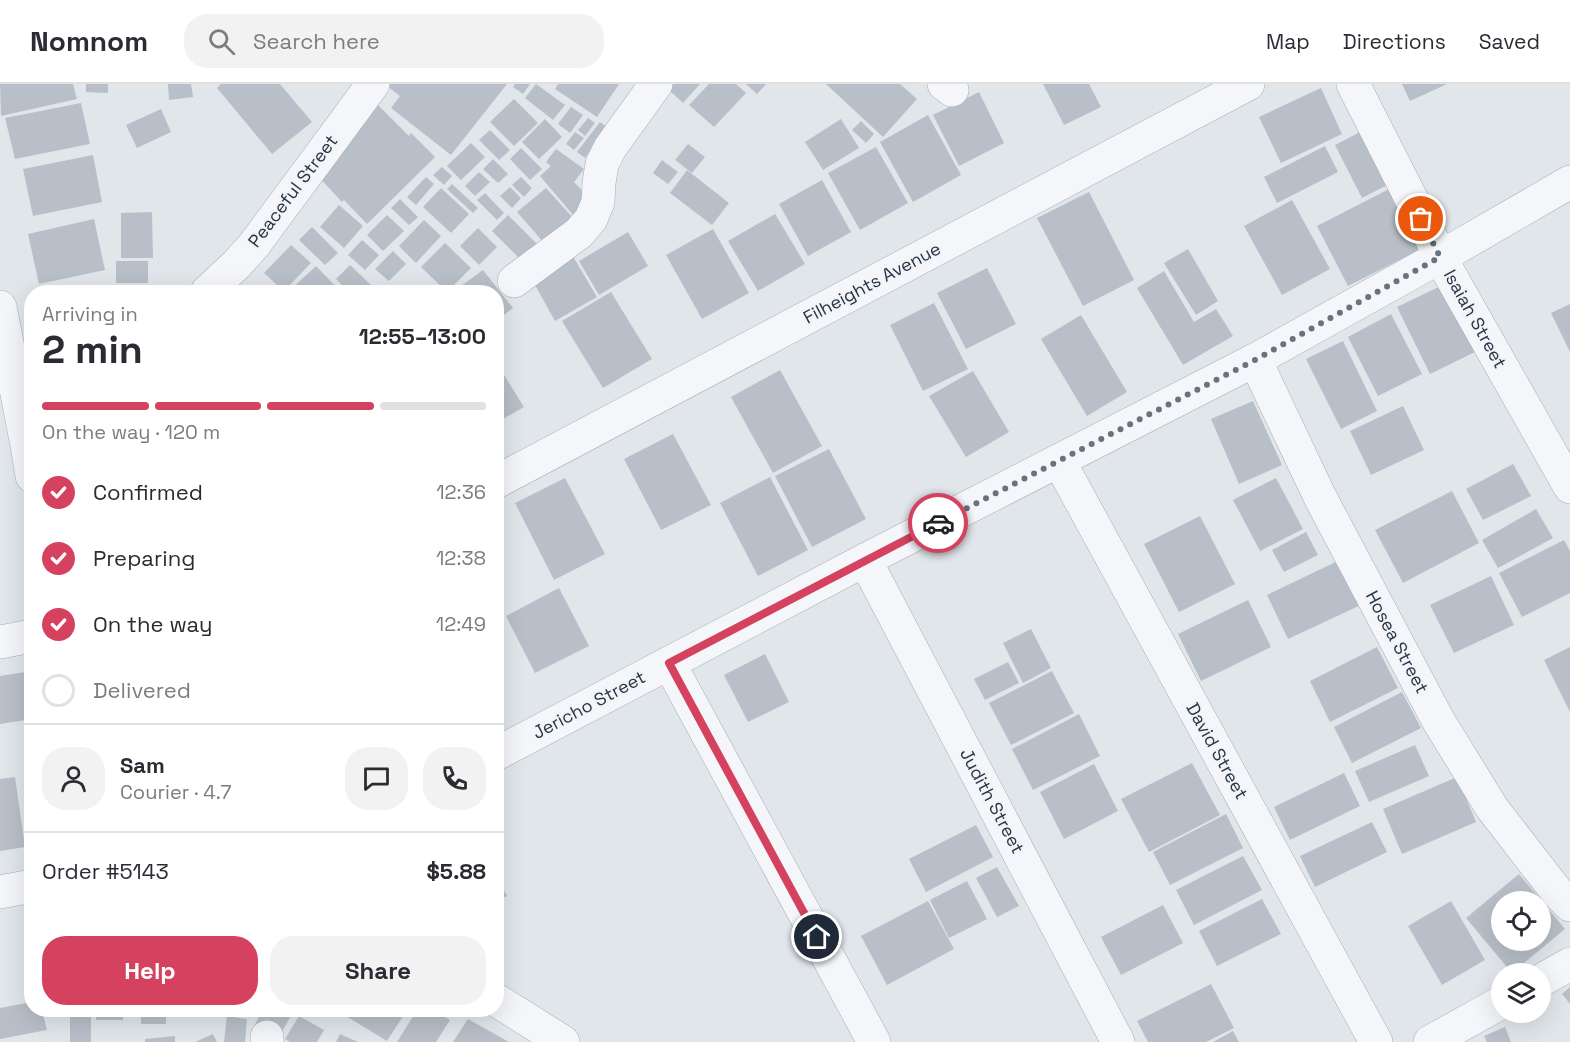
<!DOCTYPE html>
<html lang="en">
<head>
<meta charset="utf-8">
<style>
	:root { --surface:#fff; --page:#f2f2f3; --text:#2b2b33; --muted:#7c7c81; --line:#e1e1e2; --accent:#d44260 }
	body { margin:0; font-family:"Space Grotesk",sans-serif; background:var(--page); color:var(--text); height:100vh; display:flex; flex-direction:column; font-size:22px; white-space:nowrap }
	* { box-sizing:border-box; margin:0 }
	p { font-size:20px; color:var(--muted) }
	.icon { flex:none; width:33px; height:33px; fill:none; stroke:currentColor; stroke-width:2; stroke-linecap:round; stroke-linejoin:round }
	.map { position:relative; flex:1; overflow:hidden }
	.drawer { position:absolute; left:24px; top:201px; width:480px; height:732px; display:flex; flex-direction:column; background:var(--surface); border-radius:24px; box-shadow:0 6px 24px #0002 }
	.drawer>* { flex:none }
	.fabs { position:absolute; left:1491px; top:807px; display:grid; gap:12px }
	.fabs a { display:grid; place-items:center; width:60px; height:60px; border-radius:50%; background:var(--surface); box-shadow:0 6px 24px #0002; font-size:30px }
	.pin { position:absolute; display:grid; place-items:center; width:51px; height:51px; color:#fff; margin:-26px; border:3px solid #fff; border-radius:50%; box-shadow:0 2px 6px #0007 }
	.courier { position:absolute; display:grid; place-items:center; width:60px; height:60px; margin:-30px; border:4px solid #d44260; border-radius:50%; background:#fff; color:#222; box-shadow:0 2px 8px #0007 }
	.headline em { font-style:normal; font-weight:600 }
	.headline div { display:flex; flex-direction:column-reverse }
	.headline { display:flex; align-items:center; justify-content:space-between; height:102px; padding:0 18px }
	h1 { font-size:39px; font-weight:600; line-height:45px }
	.bar { display:grid; grid-template-columns:repeat(4,1fr); gap:9px 6px; align-content:center; height:72px; padding:0 18px }
	.bar i { height:8px; border-radius:4px; background:var(--line) }
	.bar .current { background:var(--accent) }
	.bar p { grid-column:span 4 }
	.line { display:flex; align-items:center; gap:15px; padding:0 18px; border-top:2px solid var(--line) }
	.line div { flex:1 }
	.round { display:grid; place-items:center; flex:none; width:63px; height:63px; border-radius:24px; background:var(--page) }
	ol { padding:0 18px; list-style:none }
	li { display:flex; align-items:center; gap:18px; height:66px }
	li p { margin-inline-start:auto }
	li .icon { padding:6px; border-radius:50%; background:var(--accent); color:#fff; stroke-width:4 }
	li:last-child { color:var(--muted) }
	li i { width:33px; height:33px; border:3px solid var(--line); border-radius:50% }
	.primary-button { display:flex; gap:12px; margin-top:auto; padding:12px 18px }
	.primary-button a { flex:1; height:69px; border-radius:24px; background:var(--accent); color:#fff; font-size:24px; font-weight:600; line-height:69px; text-align:center }
	.primary-button a+a { background:var(--page); color:var(--text) }
	header { display:flex; align-items:center; gap:36px; box-sizing:border-box; height:84px; padding:0 30px; background:var(--surface); border-bottom:2px solid var(--line) }
	header strong { font-size:28px }
	nav { display:flex; gap:33px; margin-inline-start:auto; font-size:21px }
	.search { width:420px; height:54px; background:var(--page); display:flex; align-items:center; gap:15px; box-sizing:border-box; padding:0 21px; border-radius:24px; color:var(--muted); font-size:22px }
	.map>svg:first-child { display:block }
</style>
</head>
<body>
<header>
<strong>Nomnom</strong>
<div class="search"><svg class="icon" aria-label="search" viewBox="0 0 24 24"><circle cx="10" cy="10" r="6"/><path d="M15 15l6 6"/></svg>Search here</div>
<nav><a>Map</a><a>Directions</a><a>Saved</a></nav>
</header>
<div class="map">
<svg width="1570" height="958" viewBox="0 0 1570 958">
	<rect width="100%" height="100%" fill="#e1e6eb"/>
	<g fill="#b8bfc8" fill-rule="evenodd">
		<polygon points="0,0 73,0 77,15 1,32"/>
		<polygon points="86,0 108,0 108,9 86,8"/>
		<polygon points="168,0 191,0 193,13 169,16"/>
		<polygon points="221,0 280,0 312,38 272,70 217,4"/>
		<polygon points="389,0 507,0 451,71 391,24 400,12 387,2"/>
		<polygon points="515,0 530,0 523,10 513,3"/>
		<polygon points="536,0 565,21 553,36 525,14"/>
		<polygon points="558,0 619,0 597,33 555,5"/>
		<polygon points="672,0 700,0 683,19 668,5"/>
		<polygon points="709,0 736,0 746,9 714,43 689,21"/>
		<polygon points="746,0 766,0 757,10"/>
		<polygon points="826,0 900,0 917,15 883,53"/>
		<polygon points="1043,0 1089,0 1101,23 1064,41"/>
		<polygon points="1402,0 1447,0 1410,17"/>
		<polygon points="1321,4 1342,50 1281,79 1259,33"/>
		<polygon points="979,8 1004,59 959,82 933,31"/>
		<polygon points="372,15 409,52 411,49 435,73 367,140 344,116 342,118 315,89"/>
		<polygon points="514,15 538,39 514,62 490,38"/>
		<polygon points="81,19 90,60 15,75 5,34"/>
		<polygon points="571,23 583,31 570,49 558,40"/>
		<polygon points="161,25 171,48 137,64 126,41"/>
		<polygon points="928,31 961,91 913,118 880,58"/>
		<polygon points="588,34 595,39 585,52 578,46"/>
		<polygon points="545,35 562,53 539,75 522,58"/>
		<polygon points="841,35 859,64 823,86 805,58"/>
		<polygon points="861,37 874,50 866,59 852,46"/>
		<polygon points="600,38 608,44 585,74 577,68"/>
		<polygon points="490,46 510,66 499,76 479,56"/>
		<polygon points="1362,47 1389,100 1362,114 1335,61"/>
		<polygon points="575,48 584,54 574,66 566,60"/>
		<polygon points="471,59 485,73 461,96 447,82"/>
		<polygon points="688,60 705,73 692,89 675,76"/>
		<polygon points="1325,62 1338,88 1277,119 1264,93"/>
		<polygon points="876,63 908,119 860,146 828,89"/>
		<polygon points="521,64 542,85 530,96 510,75"/>
		<polygon points="556,65 584,85 574,98 591,116 573,131 540,92 551,82 546,78"/>
		<polygon points="93,71 102,118 33,132 23,85"/>
		<polygon points="493,75 508,90 498,99 483,85"/>
		<polygon points="662,76 678,88 668,100 653,89"/>
		<polygon points="442,83 452,92 444,101 433,91"/>
		<polygon points="687,86 729,119 712,141 670,109"/>
		<polygon points="479,88 490,98 475,112 465,102"/>
		<polygon points="426,93 434,100 416,121 407,113"/>
		<polygon points="521,93 532,104 524,113 512,101"/>
		<polygon points="822,96 851,148 808,172 779,120"/>
		<polygon points="452,100 478,124 473,129 447,105"/>
		<polygon points="510,103 521,114 512,124 500,112"/>
		<polygon points="441,104 469,130 451,149 423,123"/>
		<polygon points="546,104 574,135 545,160 517,128"/>
		<polygon points="1391,104 1423,164 1348,202 1317,142"/>
		<polygon points="1089,108 1134,196 1083,222 1037,134"/>
		<polygon points="485,109 504,129 497,136 477,116"/>
		<polygon points="400,115 418,133 409,141 391,124"/>
		<polygon points="1292,116 1330,185 1282,211 1244,142"/>
		<polygon points="339,121 363,142 344,164 320,143"/>
		<polygon points="152,128 153,174 121,174 121,129"/>
		<polygon points="775,130 805,180 758,207 728,157"/>
		<polygon points="387,131 404,147 383,167 367,151"/>
		<polygon points="508,131 542,165 526,181 492,147"/>
		<polygon points="94,135 105,186 39,200 28,150"/>
		<polygon points="424,136 441,152 416,179 399,162"/>
		<polygon points="312,143 338,169 325,181 299,156"/>
		<polygon points="478,144 497,163 479,181 460,162"/>
		<polygon points="713,145 749,209 702,235 666,171"/>
		<polygon points="628,148 648,182 599,211 579,177"/>
		<polygon points="362,156 379,171 365,186 348,171"/>
		<polygon points="445,159 471,184 447,208 421,183"/>
		<polygon points="291,161 311,179 284,207 264,189"/>
		<polygon points="1188,165 1218,217 1196,231 1164,179"/>
		<polygon points="393,167 406,180 389,197 375,185"/>
		<polygon points="571,169 597,213 555,237 530,192"/>
		<rect x="116" y="177" width="32" height="22"/>
		<polygon points="350,181 371,201 363,208 349,208 336,195"/>
		<polygon points="316,182 341,208 288,208"/>
		<polygon points="987,184 1016,240 966,265 937,209"/>
		<polygon points="483,186 513,224 496,237 496,208 453,208"/>
		<polygon points="1164,187 1194,238 1216,225 1233,252 1183,281 1137,204"/>
		<polygon points="1445,200 1477,267 1430,290 1397,223"/>
		<polygon points="611,208 652,275 603,304 562,237"/>
		<polygon points="934,219 968,285 923,307 890,241"/>
		<polygon points="1570,220 1570,268 1551,229"/>
		<polygon points="1391,230 1422,290 1378,312 1348,253"/>
		<polygon points="1081,231 1127,308 1087,332 1041,255"/>
		<polygon points="1343,257 1377,327 1341,345 1306,275"/>
		<polygon points="496,278 524,323 496,339"/>
		<polygon points="780,286 822,362 773,389 731,313"/>
		<polygon points="973,287 1009,348 966,373 929,312"/>
		<polygon points="1253,317 1282,381 1239,400 1211,335"/>
		<polygon points="1403,322 1424,366 1371,391 1350,347"/>
		<polygon points="673,350 711,421 661,446 624,375"/>
		<polygon points="829,365 866,435 812,463 775,392"/>
		<polygon points="1513,380 1531,412 1483,436 1466,405"/>
		<polygon points="770,393 808,466 758,492 720,419"/>
		<polygon points="565,394 605,470 554,496 515,419"/>
		<polygon points="1276,394 1303,445 1260,467 1233,416"/>
		<polygon points="1452,407 1479,459 1403,499 1375,446"/>
		<polygon points="1536,425 1553,454 1498,484 1482,456"/>
		<polygon points="1200,432 1235,500 1179,528 1144,460"/>
		<polygon points="1306,448 1318,471 1284,488 1272,466"/>
		<polygon points="1564,456 1570,467 1570,509 1522,533 1499,489"/>
		<polygon points="1344,474 1365,519 1288,555 1267,511"/>
		<polygon points="1491,492 1514,541 1454,569 1430,521"/>
		<polygon points="559,504 589,562 535,589 506,532"/>
		<polygon points="1248,516 1271,563 1201,597 1178,550"/>
		<polygon points="1031,545 1051,584 1023,599 1003,559"/>
		<polygon points="1377,563 1398,604 1330,638 1310,597"/>
		<polygon points="1570,563 1570,628 1544,576"/>
		<polygon points="765,570 789,618 748,638 724,591"/>
		<polygon points="1008,578 1019,599 985,616 974,595"/>
		<polygon points="32,587 32,635 0,640 0,592"/>
		<polygon points="1052,587 1074,629 1011,661 989,619"/>
		<polygon points="1402,608 1421,644 1352,679 1334,643"/>
		<polygon points="1079,630 1100,672 1033,706 1012,665"/>
		<polygon points="1415,661 1429,692 1369,718 1355,687"/>
		<polygon points="1192,679 1220,731 1149,768 1121,715"/>
		<polygon points="1094,680 1118,727 1064,755 1040,708"/>
		<polygon points="1344,689 1360,722 1290,756 1274,723"/>
		<polygon points="15,693 25,763 0,767 0,695"/>
		<polygon points="1457,693 1476,738 1402,770 1383,725"/>
		<polygon points="1226,730 1243,764 1170,801 1153,768"/>
		<polygon points="1372,738 1387,768 1315,803 1300,772"/>
		<polygon points="976,741 993,773 926,808 909,775"/>
		<polygon points="1243,772 1262,806 1194,841 1176,806"/>
		<polygon points="997,783 1019,822 997,833 976,794"/>
		<path d="M1519 790 1565 845 1512 889 1466 834ZM1502 818H1540V856H1502Z"/>
		<polygon points="496,792 507,812 496,817"/>
		<polygon points="967,797 987,835 949,854 930,816"/>
		<polygon points="1262,815 1281,850 1217,882 1199,847"/>
		<polygon points="928,817 954,865 887,901 861,852"/>
		<polygon points="1451,817 1485,876 1442,901 1408,842"/>
		<polygon points="1163,821 1183,859 1121,891 1101,853"/>
		<polygon points="1211,900 1234,944 1206,958 1148,958 1137,937"/>
		<polygon points="1570,903 1570,920 1562,910"/>
		<polygon points="32,918 32,926 42,926 47,946 0,955 0,924"/>
		<rect x="70" y="926" width="21" height="32"/>
		<polygon points="96,926 124,926 123,936 96,936"/>
		<rect x="141" y="926" width="25" height="14"/>
		<polygon points="263,926 294,926 278,955 254,942"/>
		<polygon points="343,926 407,926 387,957 341,929"/>
		<polygon points="417,926 433,926 450,936 436,958 397,958"/>
		<polygon points="227,932 247,935 245,958 224,958"/>
		<polygon points="299,932 324,946 317,958 290,958 285,955"/>
		<polygon points="468,935 509,958 453,958"/>
		<polygon points="1505,943 1511,958 1487,958 1484,952"/>
		<polygon points="1233,947 1239,958 1213,958"/>
		<polygon points="213,950 217,958 195,958"/>
		<polygon points="340,950 358,958 336,958"/>
		<polygon points="175,952 175,958 145,958 145,955"/>
	</g>
	<g fill="none" stroke-linecap="round" stroke-linejoin="round">
		<g stroke="#a6adb5" stroke-width="34">
			<g id="minor">
				<polyline points="944,0 952,6"/>
				<polyline points="1353,0 1449,189 1570,403"/>
				<polyline points="514,197 579,149 591,135 598,118 599,99 602,80 610,64 656,0"/>
				<polyline points="207,208 236,181 254,161 373,0"/>
				<polyline points="0,223 27,361 32,392"/>
				<polyline points="1255,276 1321,415 1438,636 1492,724 1557,808 1570,821"/>
				<polyline points="1059,377 1376,958"/>
				<polyline points="496,398 1248,0"/>
				<polyline points="865,476 1118,958"/>
				<polyline points="0,558 32,552"/>
				<polyline points="669,579 874,958"/>
				<polyline points="496,670 865,476 1255,276 1456,164 1570,98"/>
				<polyline points="0,808 32,802"/>
				<polyline points="1540,897 1570,880"/>
				<polyline points="496,916 563,958"/>
				<polyline points="267,958 267,953"/>
				<polyline points="1430,958 1502,918"/>
			</g>
		</g>
		<use href="#minor" stroke="#f5f6f9" stroke-width="33"/>
	</g>
	<g fill="none" stroke-linecap="round" stroke-linejoin="round">
		<polyline stroke="#69727e" stroke-width="6" stroke-dasharray="0 10.8" points="938,439 1255,276 1440,173 1421,135"/>
		<polyline stroke="#d44260" stroke-width="8" points="817,853 669,579 938,439"/>
	</g>
	<g text-anchor="middle" stroke-width="4.5" stroke-linejoin="round" paint-order="stroke">
		<g font-size="18" fill="#293443" stroke="#f1f4f8">
			<text transform="translate(293 107) rotate(-53)" y="6">Peaceful Street</text>
			<text transform="translate(872 199) rotate(-28)" y="6">Filheights Avenue</text>
			<text transform="translate(1475 235) rotate(61)" y="6">Isaiah Street</text>
			<text transform="translate(1397 558) rotate(62)" y="6">Hosea Street</text>
			<text transform="translate(589 621) rotate(-28)" y="6">Jericho Street</text>
			<text transform="translate(1217 667) rotate(61)" y="6">David Street</text>
			<text transform="translate(992 717) rotate(62)" y="6">Judith Street</text>
		</g>
	</g>
</svg>
<div class="fabs">
<a><svg class="icon" aria-label="locate" viewBox="0 0 24 24"><circle cx="12" cy="12" r="6"/><path d="M12 2v4M12 18v4M2 12h4M18 12h4"/></svg></a>
<a><svg class="icon" aria-label="layers" viewBox="0 0 24 24"><path d="M12 4l9 5-9 5-9-5zM3 14l9 5 9-5"/></svg></a>
</div>
<div class="pin" style="left:1421px;top:135px;background:#ea580c"><svg class="icon" aria-label="bag" viewBox="0 0 24 24"><path d="M5 8h14l-1 12H6zM9 8a3 3 0 0 1 6 0"/></svg></div>
<div class="pin" style="left:817px;top:853px;background:#1f2937"><svg class="icon" aria-label="home" viewBox="0 0 24 24"><path d="M3 11l9-7 9 7M6 9v11h12V9"/></svg></div>
<div class="courier" style="left:938px;top:439px"><svg class="icon" aria-label="car" viewBox="0 0 24 24"><path d="M5 17H2v-5l4-1 3-4h7l3 4 3 1v5h-3M9 17h6M6 11h13"/><circle cx="7" cy="17" r="2"/><circle cx="17" cy="17" r="2"/></svg></div>
<section class="drawer">
<div class="headline"><div><h1>2 min</h1><p>Arriving in</p></div><em>12:55–13:00</em></div>
<div class="bar"><i class="current"></i><i class="current"></i><i class="current"></i><i></i><p>On the way · 120 m</p></div>
<ol>
<li><svg class="icon" aria-label="check" viewBox="0 0 24 24"><path d="M5 12l5 5 9-10"/></svg>Confirmed<p>12:36</p></li>
<li><svg class="icon" aria-label="check" viewBox="0 0 24 24"><path d="M5 12l5 5 9-10"/></svg>Preparing<p>12:38</p></li>
<li><svg class="icon" aria-label="check" viewBox="0 0 24 24"><path d="M5 12l5 5 9-10"/></svg>On the way<p>12:49</p></li>
<li><i></i>Delivered</li>
</ol>
<div class="line" style="height:108px"><a class="round"><svg class="icon" aria-label="person" viewBox="0 0 24 24"><circle cx="12" cy="8" r="4"/><path d="M4 21q1-7 8-7t8 7"/></svg></a><div><b>Sam</b><p>Courier · 4.7</p></div><a class="round"><svg class="icon" aria-label="chat" viewBox="0 0 24 24"><path d="M4 5h16v11H9l-5 4z"/></svg></a><a class="round"><svg class="icon" aria-label="phone" viewBox="0 0 24 24"><path d="M5 4h4l2 5-3 2q2 4 5 5l2-3 5 2v4C11 20 4 13 5 4z"/></svg></a></div>
<div class="line" style="height:78px"><div>Order #5143</div><b>$5.88</b></div>
<div class="primary-button"><a>Help</a><a>Share</a></div>
</section>
</div>
</body>
</html>
